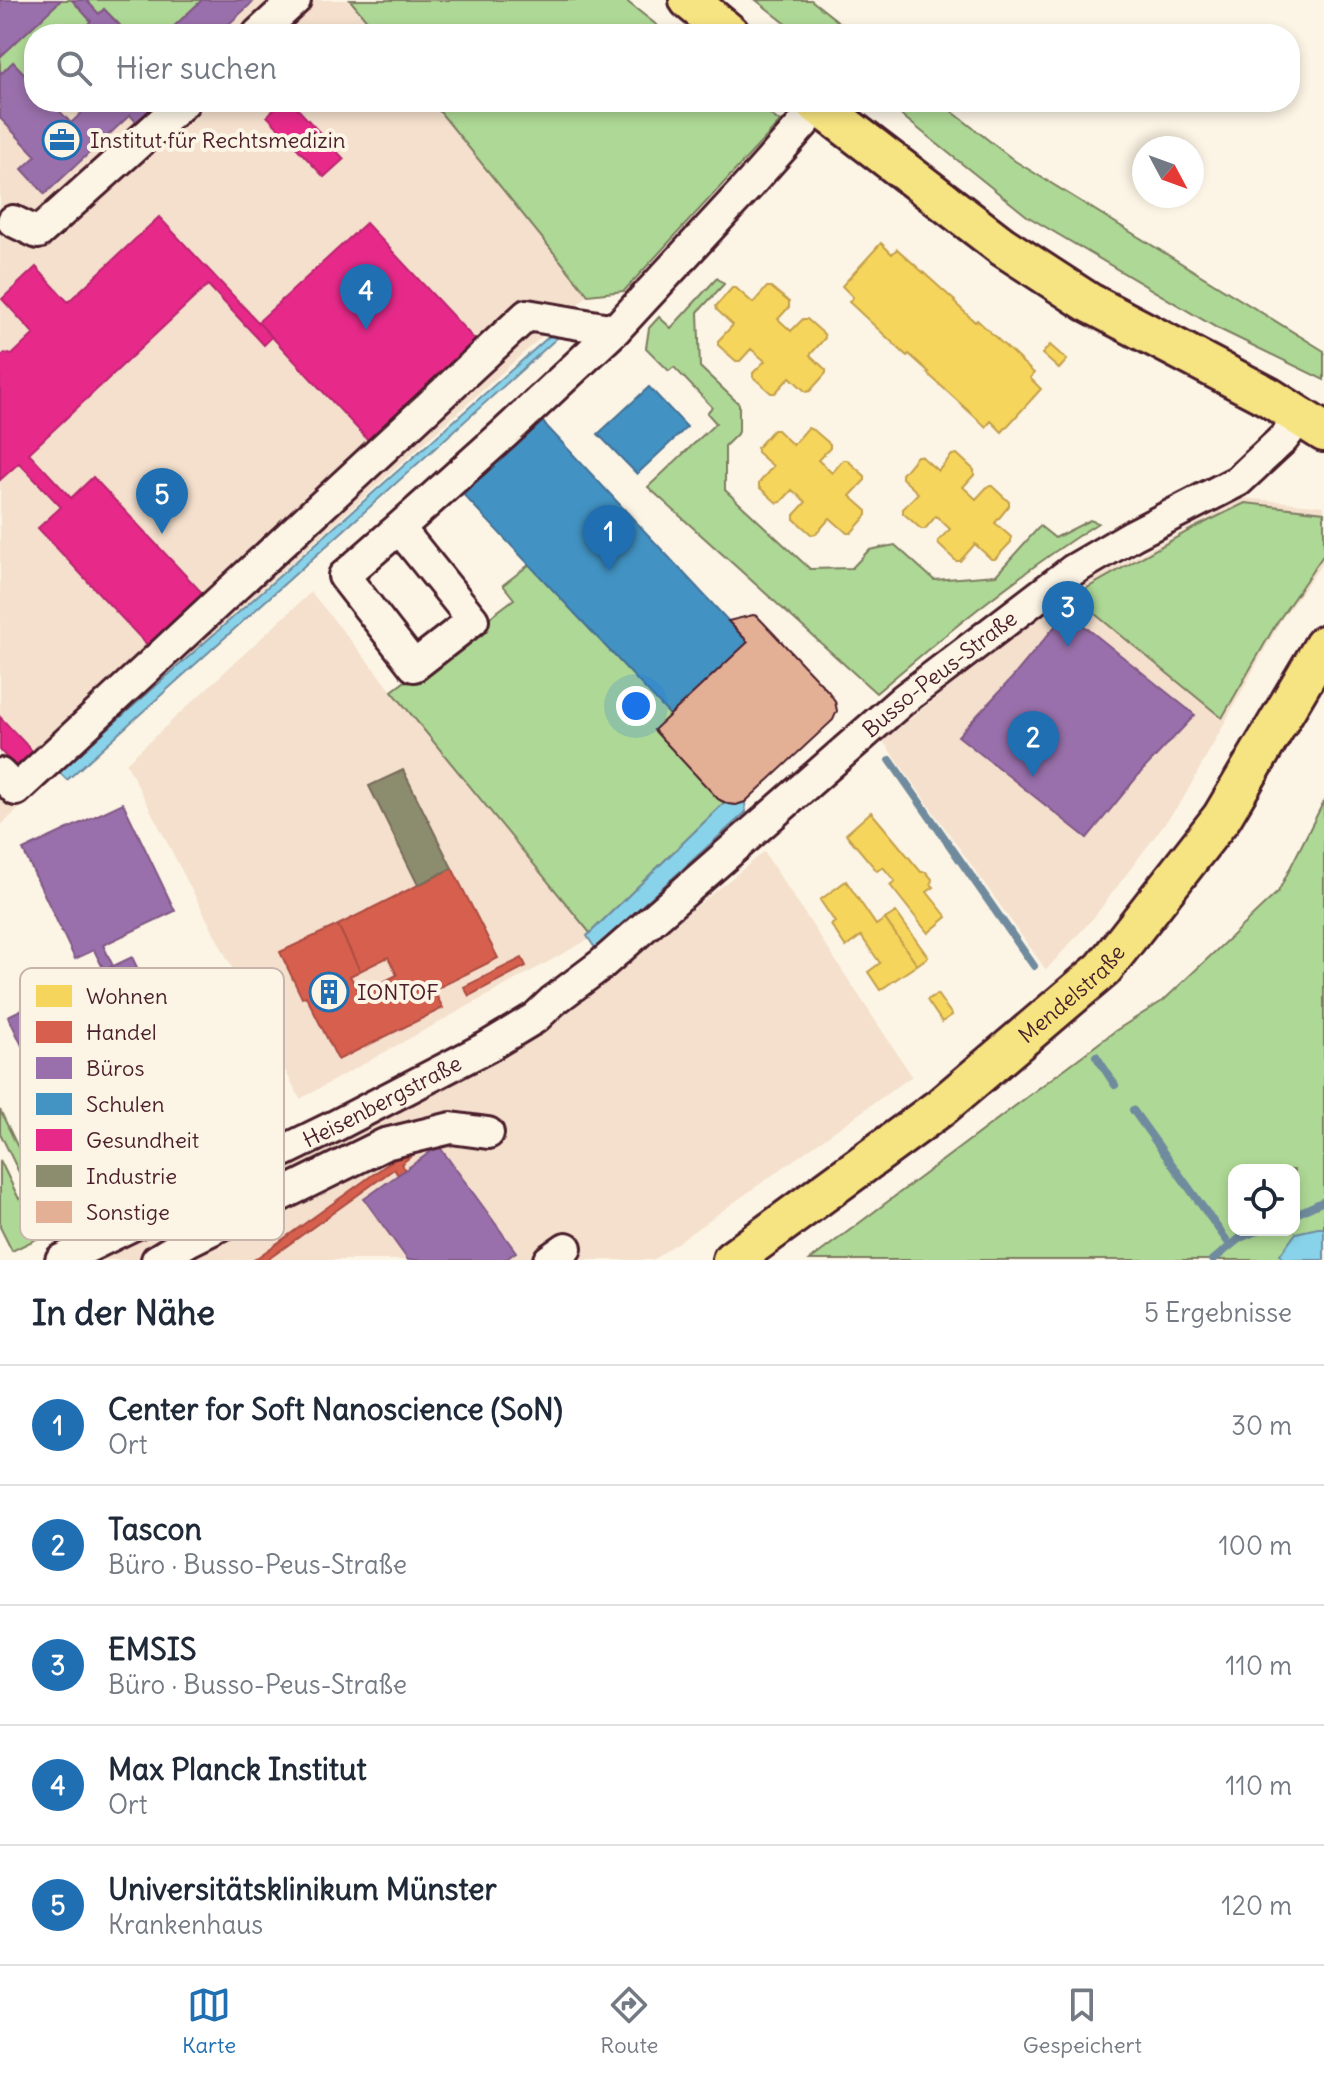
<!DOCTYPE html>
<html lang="de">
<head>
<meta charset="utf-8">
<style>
  :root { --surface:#fff; --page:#f2f2f3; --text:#1f2937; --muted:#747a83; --line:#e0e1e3; --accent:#1f6fb2 }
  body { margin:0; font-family:Delius,sans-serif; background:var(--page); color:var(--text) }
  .controls { position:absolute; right:24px; bottom:24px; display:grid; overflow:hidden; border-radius:16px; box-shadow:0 4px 12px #0003 }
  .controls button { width:72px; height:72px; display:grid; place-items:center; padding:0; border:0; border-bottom:2px solid var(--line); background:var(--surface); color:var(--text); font:40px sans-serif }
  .compass { position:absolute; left:1132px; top:136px; width:72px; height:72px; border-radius:50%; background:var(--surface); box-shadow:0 4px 12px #0003; rotate:131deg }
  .you { position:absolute; left:636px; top:706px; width:28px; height:28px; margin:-20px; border:6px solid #fff; border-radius:50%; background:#1a73e8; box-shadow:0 0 0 12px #1a73e833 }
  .badge { display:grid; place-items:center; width:52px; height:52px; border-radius:50%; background:var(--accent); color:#fff; font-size:26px; font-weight:700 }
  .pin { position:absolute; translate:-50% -66px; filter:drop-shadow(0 2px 4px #0008) }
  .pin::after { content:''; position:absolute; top:42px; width:28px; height:24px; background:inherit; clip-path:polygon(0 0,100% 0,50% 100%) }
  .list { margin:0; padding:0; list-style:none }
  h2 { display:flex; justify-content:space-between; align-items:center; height:104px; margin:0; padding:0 32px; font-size:34px }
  h2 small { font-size:26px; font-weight:400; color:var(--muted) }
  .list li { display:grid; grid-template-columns:52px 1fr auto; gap:24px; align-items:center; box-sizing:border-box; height:120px; padding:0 32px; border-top:2px solid var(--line) }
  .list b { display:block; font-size:30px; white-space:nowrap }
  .list p { margin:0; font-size:26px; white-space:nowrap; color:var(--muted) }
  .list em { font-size:26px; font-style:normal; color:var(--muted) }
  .icon { flex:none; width:44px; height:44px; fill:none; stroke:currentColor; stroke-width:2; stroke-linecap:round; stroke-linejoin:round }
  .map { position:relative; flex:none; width:1324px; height:1260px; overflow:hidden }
  .search { position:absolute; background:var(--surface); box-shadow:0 4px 12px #0003; left:24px; right:24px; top:24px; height:88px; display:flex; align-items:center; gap:20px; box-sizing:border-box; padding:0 28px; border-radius:32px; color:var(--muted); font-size:30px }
  .sheet { height:704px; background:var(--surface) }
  nav { display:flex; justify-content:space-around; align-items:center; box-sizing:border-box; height:112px; border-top:2px solid var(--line); background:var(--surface); font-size:22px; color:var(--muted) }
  nav a { display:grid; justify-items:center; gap:4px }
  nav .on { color:var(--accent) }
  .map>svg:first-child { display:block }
</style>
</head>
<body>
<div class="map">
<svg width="1324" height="1260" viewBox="0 0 1324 1260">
  <rect width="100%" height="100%" fill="#fcf5e5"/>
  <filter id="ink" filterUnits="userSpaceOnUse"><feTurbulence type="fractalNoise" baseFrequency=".0125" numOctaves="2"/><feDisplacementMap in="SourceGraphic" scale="16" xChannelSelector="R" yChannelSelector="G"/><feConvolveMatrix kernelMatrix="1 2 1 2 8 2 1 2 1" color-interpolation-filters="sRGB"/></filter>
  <g filter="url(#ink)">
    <path fill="#f4e0cd" d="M0,0h350l28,34h-344v68h398l156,193 -588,531z
      M1245,498l79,8v55l-43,59 -98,179 -88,117 -49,54 -163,-229 175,-143z
      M311,592l282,345 -293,162 -174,-336z
      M764,852l148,224 -259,184h-556l455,-237z"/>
    <path fill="#aed895" stroke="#7c7c60" stroke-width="2" fill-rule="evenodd" d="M61,0h11l19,21 -4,4 8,9h-61v50l-21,-22 -11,11 -2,-2v-14z
      M86,0h116l-36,34h-48l-3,-3 5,-6 -16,-16 -5,5z
      M350,0h275l43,34h-290z
      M756,0h55l43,34h-55z
      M432,102h322l26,20 -156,169 -36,4z
      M885,102h55l75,59 309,190v29l-107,-52 -190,-112z
      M717,278l7,6 -26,28 2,55 39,37v28l-14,14v44l85,79 42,-1 17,-18 26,-5 39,35 62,-5 44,-49 15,12 35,-18 8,3c-79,50 -151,110 -222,170l-228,-206 68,-64 -9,-10 5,-6 -38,-40 -5,4 -23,-23 3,-20 10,-11 12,11z
      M1245,503l79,9v42l-48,70 -54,94 -149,-122 119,-67z
      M530,564l140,151 -16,15 64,69 6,4 -134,130 -198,-242 122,-92 -11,-14z
      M1324,801v459h-514l305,-229 49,-31 114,-108zM1234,1170h60v60h-60z
      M0,1110l57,119 -45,22 -12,-24v-67l19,39 10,-6 -29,-60z"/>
    <path fill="#89d3ea" stroke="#708b9e" stroke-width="2" d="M553,333l4,5 -490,442 -8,-8z
      M745,802l1,10 -151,136 -8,-12 137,-133 12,2z
      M1318,1228h6v32h-41l-3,-5 16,-22z"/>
    <path fill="#f6d55c" stroke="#c29e4d" stroke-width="2" d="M881,243l11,11 5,-5 58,52 -1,1 21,20 2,-2 57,53 -4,5 11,11 -39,43 -11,-11 -5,6 -59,-54 2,-1 -20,-18 -2,2 -58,-54 4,-5 -11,-11z
      M767,287h4l18,15v5l-11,12 13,12 12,-12h4l17,15 1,4 -15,17 16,15v3l-16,18 -4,1 -16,-15 -15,16h-4l-18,-16v-4l12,-12 -14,-12 -11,12h-4l-18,-16v-4l15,-16 -16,-15 -1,-4 16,-18h4l17,15z
      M1050,345l17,15 -8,9 -17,-15z
      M808,428l7,3 15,13v4l-12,12 14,13 11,-13h4l18,16v4l-15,16 17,15v4l-16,18h-4l-17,-15 -14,16 -4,1 -18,-16v-4l12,-13 -14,-12 -11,12 -4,1 -18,-16v-4l14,-17 -16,-14v-4l16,-18h4l16,15z
      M957,454l17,16v5l-11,12 13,12 12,-13h4l17,16v4l-14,17 16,14v5l-16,17h-4l-16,-15 -15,17h-4l-17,-16 -1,-4 12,-12 -14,-13 -11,13h-4l-18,-16v-4l15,-16 -16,-15v-4l15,-18h4l17,15 14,-16z
      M871,812l50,60h5l6,7 -1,5 3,3 -7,5 20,25 -19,16 -38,-48 5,-4 -12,-14 -6,4 -31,-37z
      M846,881l30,44 9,-6 32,46 -37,25 -12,-18 12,-9 -19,-27 -15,11 -15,-22 4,-3 -15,-22z
      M896,912l32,45 -11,8 -32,-46z
      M937,994l15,21 -10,7 -15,-22z"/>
    <path fill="#d6604d" stroke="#ac4c43" stroke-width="2" d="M452,868l46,90 -64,32 -4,-7 -41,20 -10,-19 18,-9 -9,-18 -28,14 -22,-46z
      M338,925l22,46 -10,5 10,17 19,-9 10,19 41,-20 13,25 -105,52 -32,-64 -4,2 -22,-46z
      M522,958l4,8 -57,30 -5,-9z
      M410,1148l4,6 -13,10 4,6 -7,5 -4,-6 -127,91h-13z"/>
    <path fill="#9970ab" stroke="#815885" stroke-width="2" d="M0,0h61l-61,57z
      M72,0h14l13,14 5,-5 16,17 -5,5 3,3h-23l-8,-9 4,-4z
      M202,0h53l-37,34h-52z
      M13,62l21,22v18h17l20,21 22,-21h69l-24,22 -8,-9 -85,79 -23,-25 14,-13 -36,-38v-47l2,2z
      M1067,612l128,103 -54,57 -54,66 -129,-102 54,-58z
      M123,803l52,108 -72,34 10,21 -9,4 -10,-20 -19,9 -52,-109z
      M132,957l28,58 26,-12 24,49 -26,13 28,59 -125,59 -79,-167z
      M439,1146l77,106 -11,8h-97l-44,-61z"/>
    <path fill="#4393c3" stroke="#457095" stroke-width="2" d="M649,387l38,40 -50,47 -39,-40z
      M540,419l208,223 -78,73 -209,-223z"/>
    <path fill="#e7298a" stroke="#b8266e" stroke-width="2" d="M282,102h15l-2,4 49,53 -20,18 -57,-61z
      M159,217l113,120 -8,8 -56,-60 -179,168 42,45 22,-21 112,119 -55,52 -112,-120 23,-21 -42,-44 -19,17v-123l5,-4 7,2 22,-21 -32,-35 34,-32 32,35z
      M366,223l111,119 -107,100 -112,-120z
      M0,717l36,38 -17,16 -19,-21z"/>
    <path fill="#8c8c6e" stroke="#786b5a" stroke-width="2" d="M403,770l49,98 -34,17 -49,-99z"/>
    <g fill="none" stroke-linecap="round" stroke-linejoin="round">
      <path stroke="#708b9e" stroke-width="8" d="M890,760l144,206
        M1096,1056l19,29
        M1133,1110l97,135
        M1294,1215l30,-14
        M1213,1260l27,-22 19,-8"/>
    </g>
    <path fill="#e3b096" stroke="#4a1f2b" stroke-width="2" d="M753,615l4,1 71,75 7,10 2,10 -4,9 -88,82 -9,3 -8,-1 -10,-5 -64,-69 94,-88 -20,-21z"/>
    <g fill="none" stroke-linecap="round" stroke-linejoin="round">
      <defs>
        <g id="minor">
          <path d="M258,34l37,-34"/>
          <path d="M13,221l25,12 146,-131"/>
          <path d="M399,528l-55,48 70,90 59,-46 -74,-92 106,-95 110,-103 134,-145 70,-79"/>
          <path d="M0,774l16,16 511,-475 88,15"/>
          <path id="s1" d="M61,1260l274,-134 152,-79 48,-29 18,-17 49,-37 302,-265 169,-129 60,-35 105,-54 45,-42 17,-22"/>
          <path d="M157,1260l33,-20 195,-96 66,-16 37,5"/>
          <path d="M549,1260l17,-12"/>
        </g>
        <g id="major">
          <path d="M689,0l41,34"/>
          <path d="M814,102l188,144 86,56 181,95 55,35"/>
          <path id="s2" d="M732,1260l209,-153 162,-138 119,-152 102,-172"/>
        </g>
      </defs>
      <use href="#minor" stroke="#4a1f2b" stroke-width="36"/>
      <use href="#major" stroke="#4a1f2b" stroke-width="44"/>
      <use href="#minor" stroke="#fcf5e5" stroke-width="30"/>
      <use href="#major" stroke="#f6e381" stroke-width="38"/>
    </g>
  </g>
  <defs>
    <symbol id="office-ring" viewBox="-11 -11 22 22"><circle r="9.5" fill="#fcf5e5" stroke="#1f6fb2" stroke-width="1.5"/><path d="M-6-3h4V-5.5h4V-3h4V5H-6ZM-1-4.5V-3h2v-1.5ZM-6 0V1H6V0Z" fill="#1f6fb2"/></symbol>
    <symbol id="building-ring" viewBox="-11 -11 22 22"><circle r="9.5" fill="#fcf5e5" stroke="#1f6fb2" stroke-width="1.5"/><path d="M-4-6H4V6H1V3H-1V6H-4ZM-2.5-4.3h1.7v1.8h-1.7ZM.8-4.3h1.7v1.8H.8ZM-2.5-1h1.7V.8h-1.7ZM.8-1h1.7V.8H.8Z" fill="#1f6fb2"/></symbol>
  </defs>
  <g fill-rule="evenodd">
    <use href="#office-ring" x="40" y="118" width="44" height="44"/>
    <use href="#building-ring" x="307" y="970" width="44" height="44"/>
  </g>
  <g text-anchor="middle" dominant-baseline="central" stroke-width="8" stroke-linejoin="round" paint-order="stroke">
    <g font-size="22" fill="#4a1f2b" stroke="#fcf5e5" text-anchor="start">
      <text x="90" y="140">Institut für Rechtsmedizin</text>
      <text x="357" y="992">IONTOF</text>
    </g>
    <g font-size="22" fill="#4a1f2b" stroke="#fcf5e5">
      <text stroke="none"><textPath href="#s1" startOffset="1064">Busso-Peus-Straße</textPath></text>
      <text stroke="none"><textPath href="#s2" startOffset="432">Mendelstraße</textPath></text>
      <text stroke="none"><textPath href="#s1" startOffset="358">Heisenbergstraße</textPath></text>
    </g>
  </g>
  <rect x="20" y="968" width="264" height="272" rx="12" fill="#fcf5e5" stroke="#c7b5ad" stroke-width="2"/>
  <rect x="36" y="985" width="36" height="22" fill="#f6d55c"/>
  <rect x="36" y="1021" width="36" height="22" fill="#d6604d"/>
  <rect x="36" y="1057" width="36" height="22" fill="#9970ab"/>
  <rect x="36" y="1093" width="36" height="22" fill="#4393c3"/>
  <rect x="36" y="1129" width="36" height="22" fill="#e7298a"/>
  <rect x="36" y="1165" width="36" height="22" fill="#8c8c6e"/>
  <rect x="36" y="1201" width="36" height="22" fill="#e3b096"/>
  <g font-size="22" fill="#4a1f2b">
    <text x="86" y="1004">Wohnen</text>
    <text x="86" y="1040">Handel</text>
    <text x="86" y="1076">Büros</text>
    <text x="86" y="1112">Schulen</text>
    <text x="86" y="1148">Gesundheit</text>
    <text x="86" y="1184">Industrie</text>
    <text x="86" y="1220">Sonstige</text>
  </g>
</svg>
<div class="controls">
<button><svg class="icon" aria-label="locate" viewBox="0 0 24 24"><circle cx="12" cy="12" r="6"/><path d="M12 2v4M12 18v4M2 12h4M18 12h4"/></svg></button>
</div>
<svg class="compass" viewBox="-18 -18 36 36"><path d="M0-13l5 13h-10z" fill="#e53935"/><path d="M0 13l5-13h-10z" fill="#747a83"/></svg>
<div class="you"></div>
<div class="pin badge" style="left:609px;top:571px">1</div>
<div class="pin badge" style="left:1033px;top:777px">2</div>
<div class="pin badge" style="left:1068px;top:647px">3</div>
<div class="pin badge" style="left:366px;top:330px">4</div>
<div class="pin badge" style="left:162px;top:534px">5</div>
<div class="search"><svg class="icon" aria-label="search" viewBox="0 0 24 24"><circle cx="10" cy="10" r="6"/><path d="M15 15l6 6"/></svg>Hier suchen</div>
</div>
<section class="sheet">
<h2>In der Nähe<small>5 Ergebnisse</small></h2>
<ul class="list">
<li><span class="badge">1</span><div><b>Center for Soft Nanoscience (SoN)</b><p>Ort</p></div><em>30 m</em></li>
<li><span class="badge">2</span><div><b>Tascon</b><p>Büro · Busso-Peus-Straße</p></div><em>100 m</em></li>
<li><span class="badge">3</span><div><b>EMSIS</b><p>Büro · Busso-Peus-Straße</p></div><em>110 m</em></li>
<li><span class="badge">4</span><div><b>Max Planck Institut</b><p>Ort</p></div><em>110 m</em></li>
<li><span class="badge">5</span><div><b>Universitätsklinikum Münster</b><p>Krankenhaus</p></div><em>120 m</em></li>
</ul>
</section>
<nav>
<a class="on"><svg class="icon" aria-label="map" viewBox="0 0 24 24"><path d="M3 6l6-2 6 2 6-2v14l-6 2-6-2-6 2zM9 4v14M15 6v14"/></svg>Karte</a>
<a><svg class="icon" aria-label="directions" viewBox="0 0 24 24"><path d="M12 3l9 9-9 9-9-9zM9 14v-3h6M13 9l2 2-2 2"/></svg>Route</a>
<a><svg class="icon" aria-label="saved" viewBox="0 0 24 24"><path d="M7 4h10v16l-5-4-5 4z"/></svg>Gespeichert</a>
</nav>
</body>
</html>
